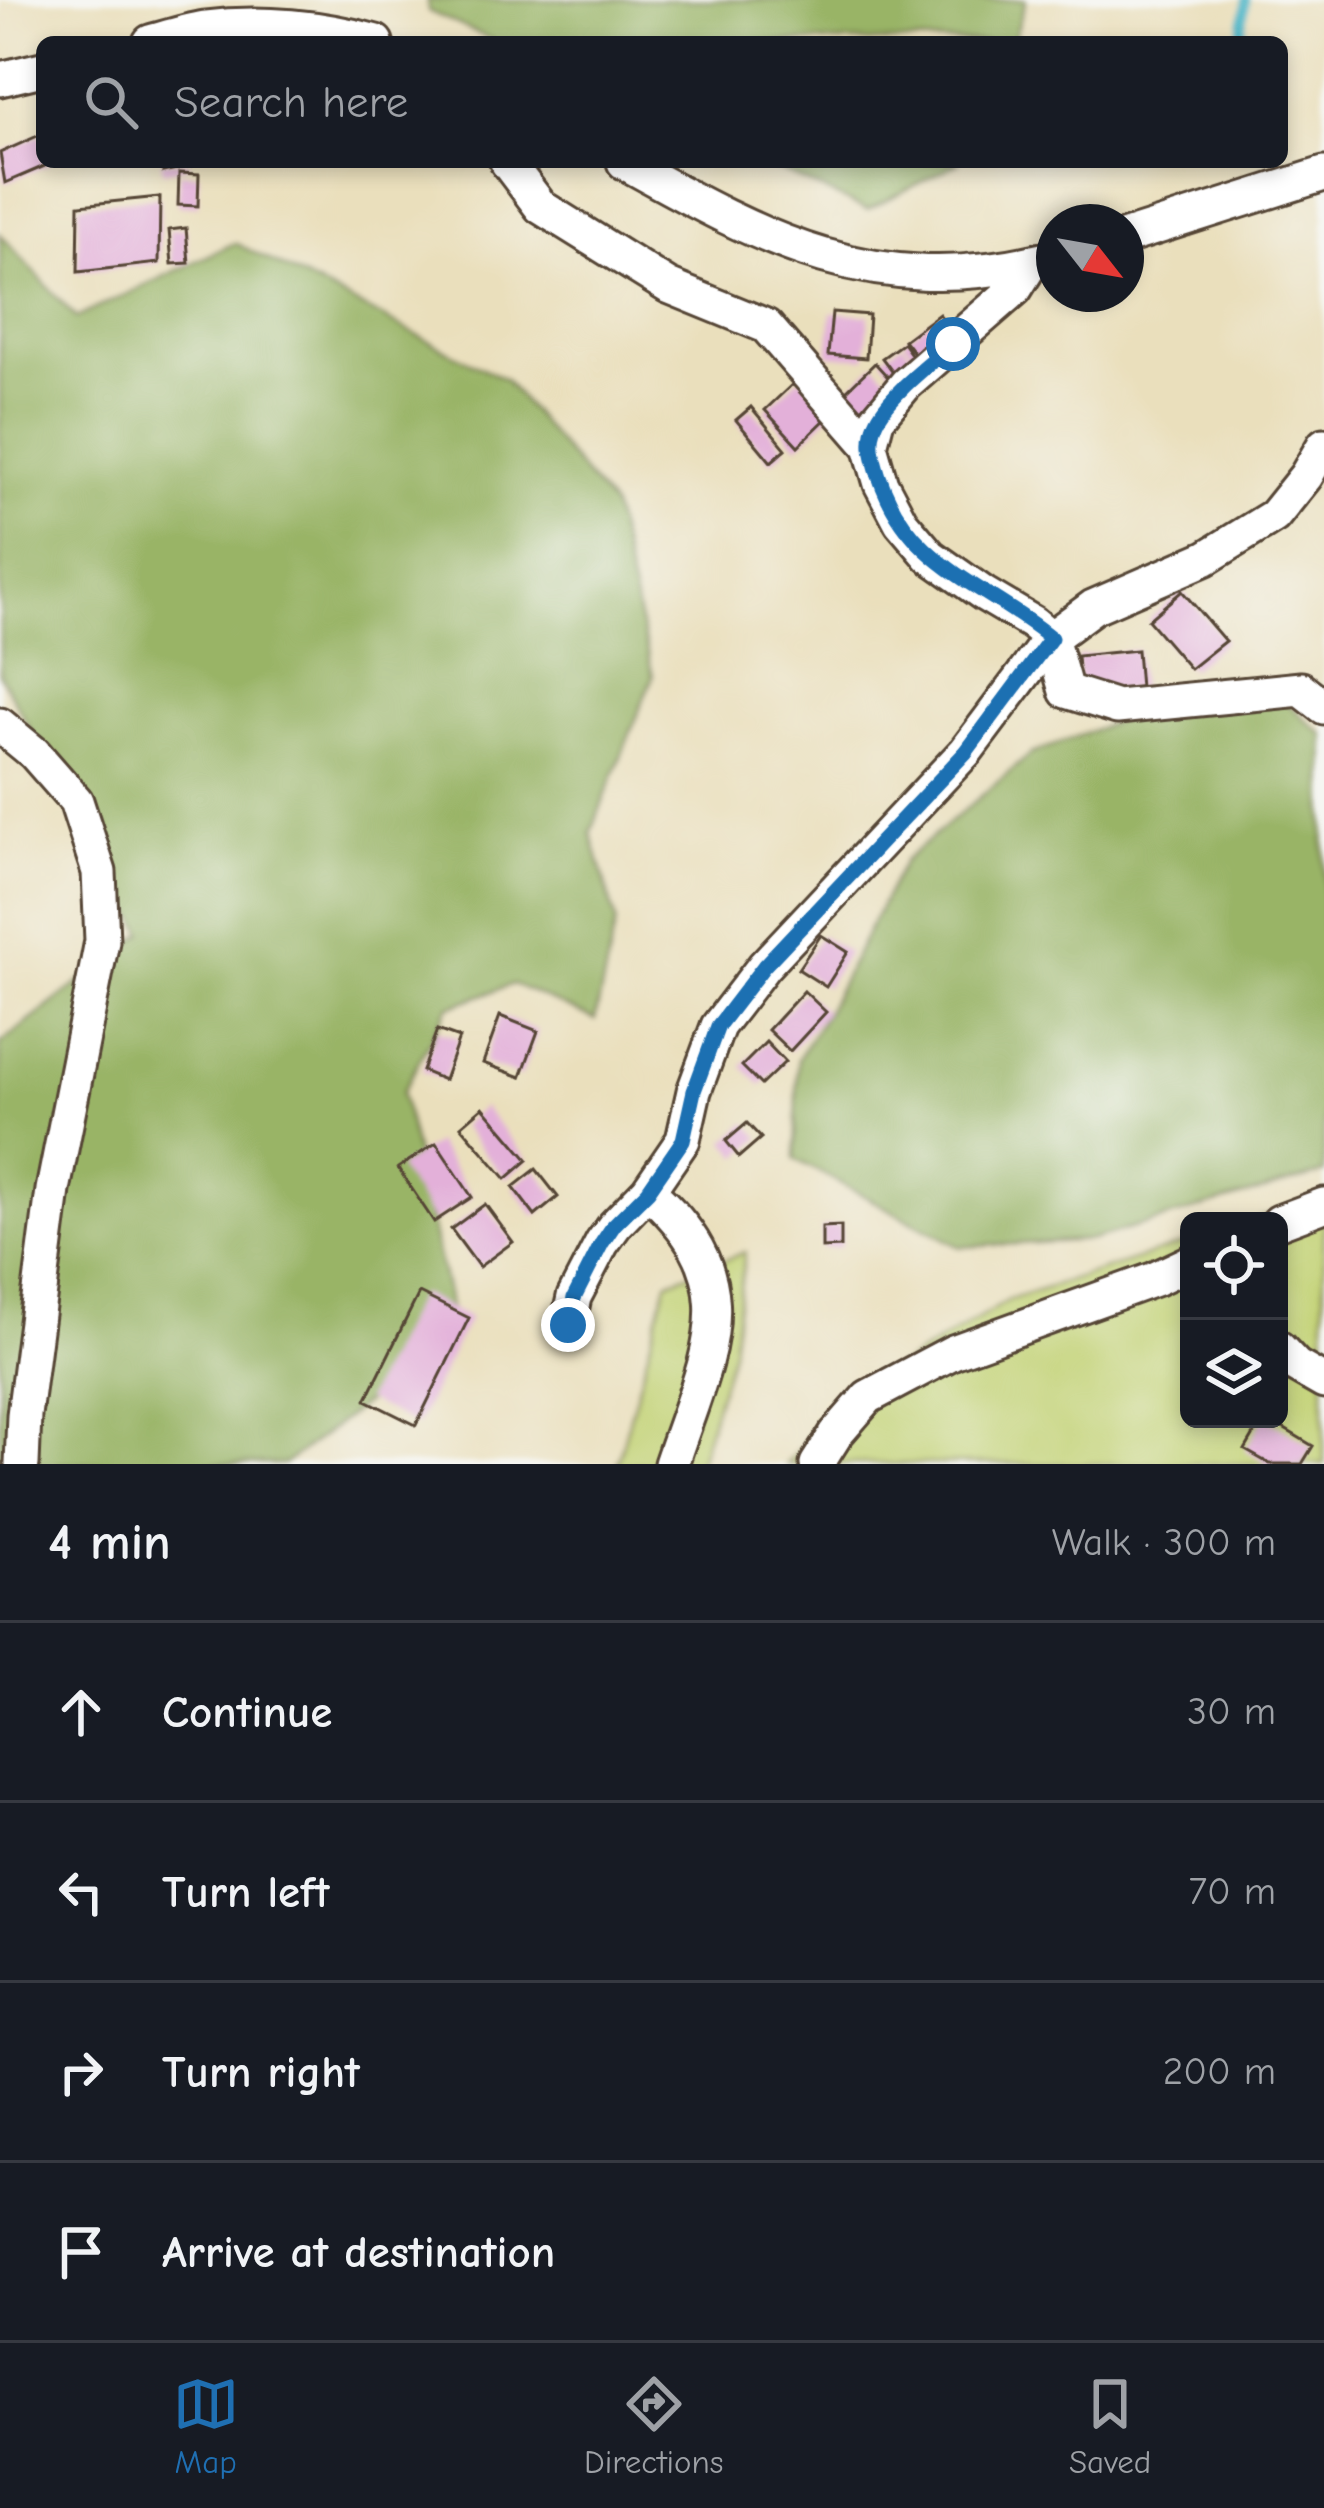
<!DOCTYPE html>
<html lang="en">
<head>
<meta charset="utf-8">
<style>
  :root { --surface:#171b24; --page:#242831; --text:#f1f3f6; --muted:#9ea1a6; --line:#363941; --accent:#1f6fb2 }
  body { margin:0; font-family:"Comic Neue",sans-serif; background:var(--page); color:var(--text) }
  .controls { position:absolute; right:36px; bottom:36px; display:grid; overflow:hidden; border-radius:18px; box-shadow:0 6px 18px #0003 }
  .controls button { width:108px; height:108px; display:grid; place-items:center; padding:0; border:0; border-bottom:3px solid var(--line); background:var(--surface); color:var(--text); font:60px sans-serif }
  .compass { position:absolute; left:1036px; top:204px; width:108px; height:108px; border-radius:50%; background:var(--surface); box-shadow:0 6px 18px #0003; rotate:121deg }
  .stop { position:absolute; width:36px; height:36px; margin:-27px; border:9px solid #1f6fb2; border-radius:50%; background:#fff }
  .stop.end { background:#1f6fb2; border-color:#fff; box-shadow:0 3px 12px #0008 }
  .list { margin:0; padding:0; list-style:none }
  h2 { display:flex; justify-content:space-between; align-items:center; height:156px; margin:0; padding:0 48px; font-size:51px }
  h2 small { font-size:39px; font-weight:400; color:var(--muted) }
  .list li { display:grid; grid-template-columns:78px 1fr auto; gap:36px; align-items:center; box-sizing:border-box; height:180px; padding:0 48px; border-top:3px solid var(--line) }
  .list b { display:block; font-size:45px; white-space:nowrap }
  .list em { font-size:39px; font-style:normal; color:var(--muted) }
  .icon { flex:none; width:66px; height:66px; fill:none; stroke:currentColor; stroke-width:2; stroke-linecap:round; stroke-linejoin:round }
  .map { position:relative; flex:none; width:1324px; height:1464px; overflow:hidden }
  .search { position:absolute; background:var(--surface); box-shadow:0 6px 18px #0003; left:36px; right:36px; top:36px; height:132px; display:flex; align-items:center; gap:30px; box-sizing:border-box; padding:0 42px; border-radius:18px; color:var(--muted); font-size:45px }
  .sheet { height:876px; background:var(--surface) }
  nav { display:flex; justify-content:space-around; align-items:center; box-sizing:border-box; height:168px; border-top:3px solid var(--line); background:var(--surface); font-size:33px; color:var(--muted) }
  nav a { display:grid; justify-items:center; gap:6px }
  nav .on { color:var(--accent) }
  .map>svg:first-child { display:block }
</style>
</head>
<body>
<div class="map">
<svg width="1324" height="1464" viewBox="0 0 1324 1464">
  <rect width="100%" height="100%" fill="#f6f6f2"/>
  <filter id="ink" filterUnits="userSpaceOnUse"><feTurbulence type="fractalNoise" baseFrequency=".00833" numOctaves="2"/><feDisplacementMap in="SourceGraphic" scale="24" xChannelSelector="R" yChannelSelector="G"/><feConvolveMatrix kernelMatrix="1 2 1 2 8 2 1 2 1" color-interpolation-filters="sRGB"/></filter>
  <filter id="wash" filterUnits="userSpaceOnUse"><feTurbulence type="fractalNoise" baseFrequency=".004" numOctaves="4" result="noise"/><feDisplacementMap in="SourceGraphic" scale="48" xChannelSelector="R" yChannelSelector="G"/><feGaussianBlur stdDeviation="2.7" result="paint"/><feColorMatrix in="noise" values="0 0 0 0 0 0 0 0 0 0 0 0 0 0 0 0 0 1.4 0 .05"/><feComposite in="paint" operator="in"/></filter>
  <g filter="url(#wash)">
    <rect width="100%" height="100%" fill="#eadfbc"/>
    <path fill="#c2d275" stroke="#7e7e4a" stroke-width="3" d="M1324,1198v266h-538l46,-57 177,-107 180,-58v177h90v-198h-27z
      M745,1252l-13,98 -34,114h-81l50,-182z"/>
    <path fill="#99b466" stroke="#6a6f42" stroke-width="3" d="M428,0h598l-13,42h-516l-69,-31z
      M761,162h199l-93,48z
      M0,234l76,84 159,-75 269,136 108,128 41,169 -62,156 25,90 -21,98 -82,-36 -65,23 -46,86 54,241 -171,130h-285v-420l144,-111 -144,-258z
      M1217,683l68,18 39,34v438l-233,67 -131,7 -165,-88 3,-100 28,-47 78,-151 127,-107z"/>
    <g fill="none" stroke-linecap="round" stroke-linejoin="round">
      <path stroke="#48b4c5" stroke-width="9" d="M1240,42l6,-42"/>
    </g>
    <g id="blocks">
      <path fill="#e3b0d9" d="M42,134v28h12l-49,21 -5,-30z
        M161,162h28l1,4 -27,6z
        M179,173l20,1 -1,32 -20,-1z
        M160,197l-1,66 -81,9 1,-67z
        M186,228l3,35 -17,1 -3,-34z
        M832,312l37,3 -3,43 -38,-3z
        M939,314l17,21 -35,27 -17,-22z
        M903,343l17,24 -20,15 -18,-24z
        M875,363l21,23 -31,31 -22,-23z
        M800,377l33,35 -35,34 -33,-36z
        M751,407l35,42 -15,13 -35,-42z
        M1182,591l43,50 -35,28 -42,-49z
        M1137,650l3,38 -60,5 -3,-37z
        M821,935l27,17 -22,35 -28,-18z
        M804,991l22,21 -36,39 -22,-21z
        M500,1016l38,15 -17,46 -38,-14z
        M437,1030l22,8 -15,42 -22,-9z
        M766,1042l19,20 -24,23 -19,-19z
        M483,1107l45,53 -22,19 -45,-53z
        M747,1123l14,15 -22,19 -13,-16z
        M436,1143l36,54 -38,25 -36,-54z
        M536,1169l22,28 -23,19 -22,-29z
        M485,1204l28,38 -34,25 -28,-38z
        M841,1226v21l-19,1v-21z
        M419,1293l50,25 -53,107 -50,-25z
        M1263,1419h5l45,27 -11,18h-32l-25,-14z"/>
    </g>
  </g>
  <g filter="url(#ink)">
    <use href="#blocks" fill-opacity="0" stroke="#554536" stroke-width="3"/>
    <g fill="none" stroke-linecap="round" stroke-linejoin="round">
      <defs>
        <path id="minor" d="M150,42c18,-5 37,-11 55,-14 56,-7 117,-1 171,14
          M0,79l42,-10
          M507,162l34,45 127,79 98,40 104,120
          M624,162c143,80 250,137 418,98
          M1126,237l198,-63
          M1032,262l-17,27 -109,95 -29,35 -7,27 11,38 20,38 29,34 54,38 49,29 18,15 15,53 51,16 184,-18 23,18
          M0,725l34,28 42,48 23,71 3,69 -49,249 -29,225 -2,49
          M648,1191c104,91 60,162 23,273
          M1279,1222l45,-17
          M568,1325l6,-28 28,-54 13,-18 33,-34 35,-51 11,-49 24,-65 46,-60 202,-215 85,-113 42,-31 113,-49 68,-42 32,-40 18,-31
          M1279,1348l17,18 28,16
          M817,1464l19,-30 32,-37 85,-45 202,-73 34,-16"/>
      </defs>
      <use href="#minor" stroke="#554536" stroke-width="39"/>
      <use href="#minor" stroke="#fff" stroke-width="33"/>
    </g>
  </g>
  <g fill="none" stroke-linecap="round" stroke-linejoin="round" filter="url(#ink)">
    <path stroke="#1f6fb2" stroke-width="15" d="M568,1325l6,-27 28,-55 12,-18 34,-34 35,-51 11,-49 24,-65 46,-60 202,-214 85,-114c-65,-54 -142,-71 -172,-162 -6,-19 -11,-34 -3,-53 11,-27 55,-60 77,-79"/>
  </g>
</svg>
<div class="controls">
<button><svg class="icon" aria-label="locate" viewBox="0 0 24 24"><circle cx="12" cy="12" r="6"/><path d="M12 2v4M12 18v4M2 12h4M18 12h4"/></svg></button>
<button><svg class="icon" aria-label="layers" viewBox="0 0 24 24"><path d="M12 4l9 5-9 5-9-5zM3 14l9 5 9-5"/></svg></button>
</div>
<svg class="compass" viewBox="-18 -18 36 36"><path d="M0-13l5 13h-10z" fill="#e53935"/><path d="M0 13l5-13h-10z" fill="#9ea1a6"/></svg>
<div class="stop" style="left:953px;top:344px"></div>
<div class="stop end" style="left:568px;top:1325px"></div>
<div class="search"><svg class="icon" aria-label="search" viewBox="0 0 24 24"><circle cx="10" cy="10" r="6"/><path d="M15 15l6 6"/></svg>Search here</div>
</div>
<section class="sheet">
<h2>4 min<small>Walk · 300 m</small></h2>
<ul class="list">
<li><svg class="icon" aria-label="ahead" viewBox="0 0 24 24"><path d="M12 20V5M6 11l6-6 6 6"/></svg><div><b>Continue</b></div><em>30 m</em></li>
<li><svg class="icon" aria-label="left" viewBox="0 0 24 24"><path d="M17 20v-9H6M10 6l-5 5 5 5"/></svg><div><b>Turn left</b></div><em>70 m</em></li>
<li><svg class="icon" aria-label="right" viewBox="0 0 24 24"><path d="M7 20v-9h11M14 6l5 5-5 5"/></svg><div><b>Turn right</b></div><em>200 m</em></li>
<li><svg class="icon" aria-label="arrive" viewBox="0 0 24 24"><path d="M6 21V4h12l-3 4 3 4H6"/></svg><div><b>Arrive at destination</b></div></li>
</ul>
</section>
<nav>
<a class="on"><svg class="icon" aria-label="map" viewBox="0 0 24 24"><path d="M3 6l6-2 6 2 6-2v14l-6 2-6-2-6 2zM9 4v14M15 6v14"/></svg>Map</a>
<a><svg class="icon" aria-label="directions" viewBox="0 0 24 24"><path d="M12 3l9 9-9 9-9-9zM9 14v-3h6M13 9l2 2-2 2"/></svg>Directions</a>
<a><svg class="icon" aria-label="saved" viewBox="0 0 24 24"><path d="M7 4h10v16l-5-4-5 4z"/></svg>Saved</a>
</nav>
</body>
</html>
